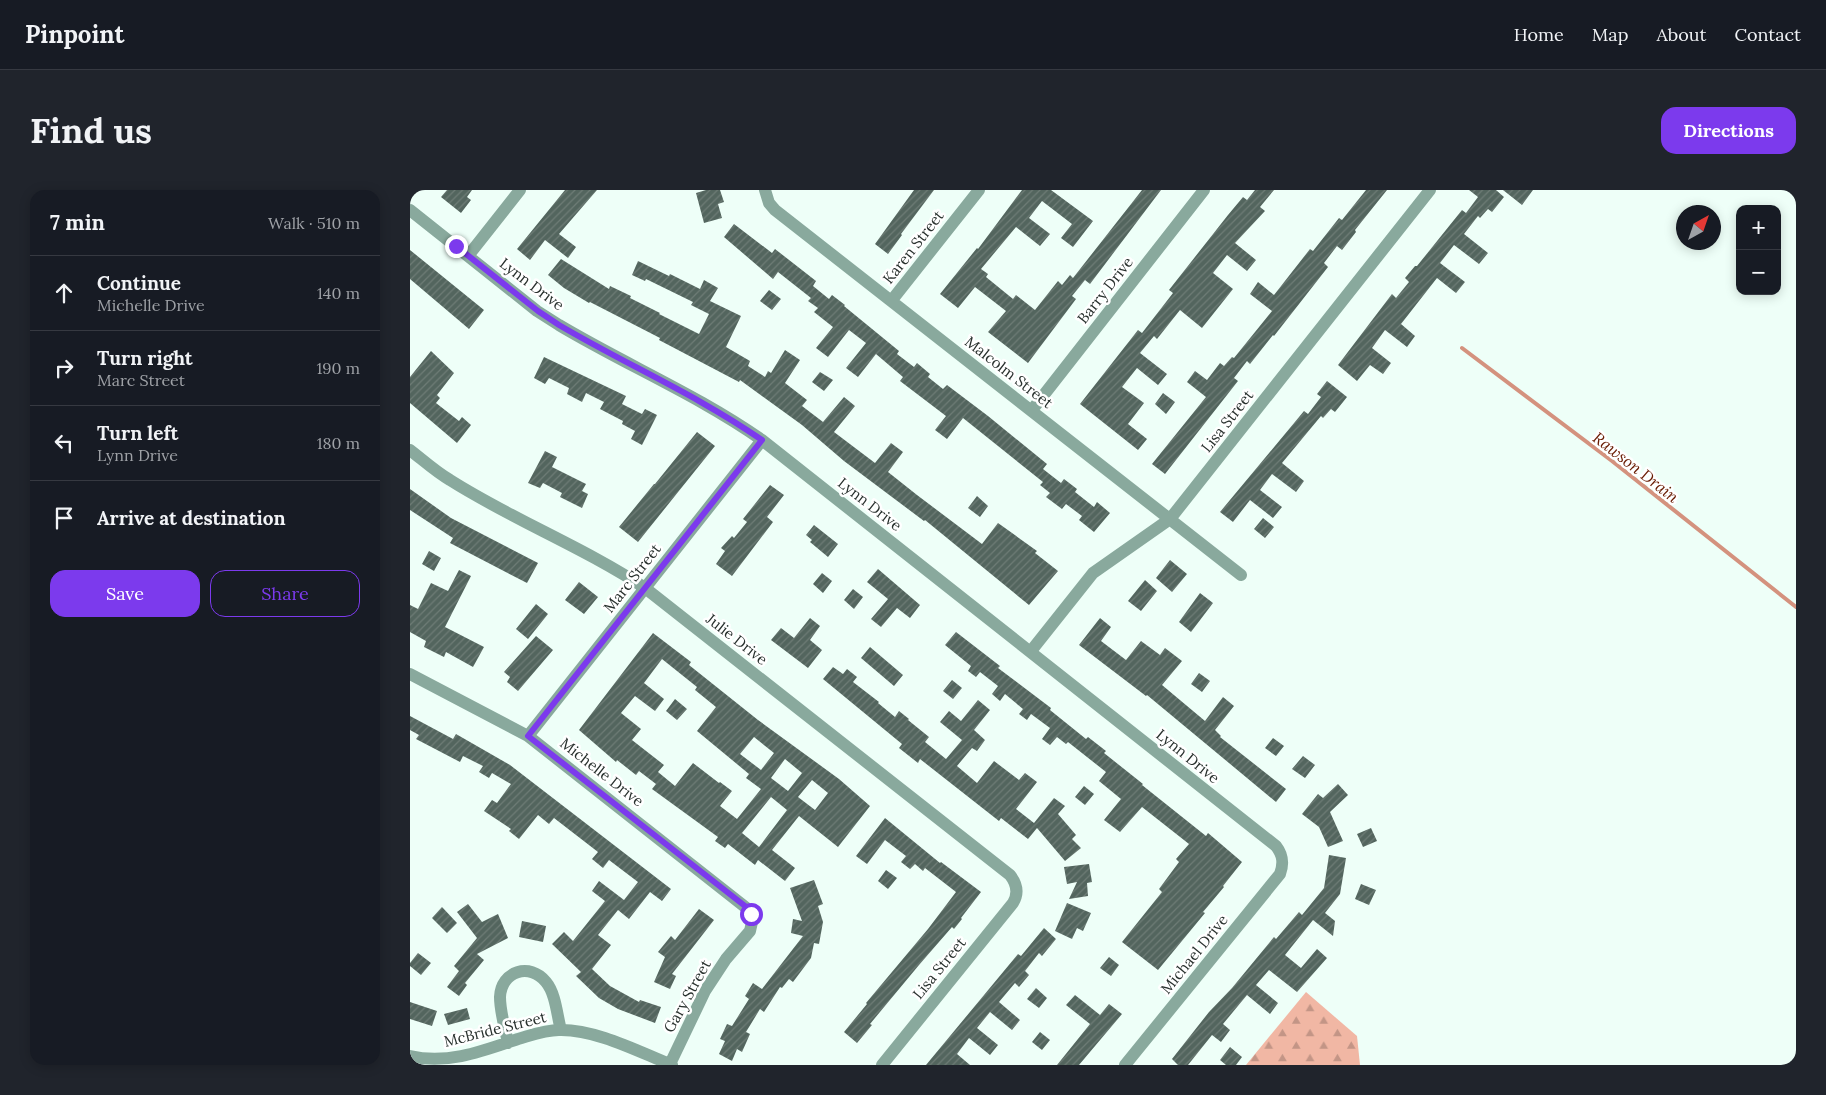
<!DOCTYPE html>
<html lang="en">
<head>
<meta charset="utf-8">
<style>
  :root { --surface:#171b24; --page:#20242c; --text:#f1f3f6; --muted:#9ea1a6; --line:#363941; --accent:#7c3aed }
  body { margin:0; font-family:Lora,serif; background:var(--page); color:var(--text) }
  .controls { position:absolute; right:15px; top:15px; display:grid; overflow:hidden; border-radius:10px; box-shadow:0 2px 12px #0003 }
  .controls button { width:45px; height:45px; display:grid; place-items:center; padding:0; border:0; border-bottom:1px solid var(--line); background:var(--surface); color:var(--text); font:25px sans-serif }
  .compass { position:absolute; left:1266px; top:15px; width:45px; height:45px; border-radius:50%; background:var(--surface); box-shadow:0 2px 12px #0003; rotate:40deg }
  .stop { position:absolute; width:15px; height:15px; margin:-11px; border:4px solid #7c3aed; border-radius:50%; background:#fff }
  .stop.end { background:#7c3aed; border-color:#fff; box-shadow:0 1px 5px #0008 }
  .list { margin:0; padding:0; list-style:none }
  h2 { display:flex; justify-content:space-between; align-items:center; height:65px; margin:0; padding:0 20px; font-size:21px }
  h2 small { font-size:16px; font-weight:400; color:var(--muted) }
  .list li { display:grid; grid-template-columns:32px 1fr auto; gap:15px; align-items:center; box-sizing:border-box; height:75px; padding:0 20px; border-top:1px solid var(--line) }
  .list b { display:block; font-size:19px; white-space:nowrap }
  .list p { margin:0; font-size:16px; white-space:nowrap; color:var(--muted) }
  .list em { font-size:16px; font-style:normal; color:var(--muted) }
  .actions { display:flex; gap:10px; padding:15px 20px }
  .actions a { flex:1; padding:11px 0; border:1px solid var(--accent); border-radius:15px; text-align:center; font-size:18px; color:var(--accent) }
  .actions .main { background:var(--accent); color:#fff }
  .icon { flex:none; width:28px; height:28px; fill:none; stroke:currentColor; stroke-width:2; stroke-linecap:round; stroke-linejoin:round }
  .map { position:relative; flex:none; width:1386px; height:875px; overflow:hidden; border-radius:15px }
  header { display:flex; align-items:center; gap:30px; box-sizing:border-box; height:70px; padding:0 25px; background:var(--surface); border-bottom:1px solid var(--line) }
  header strong { font-size:24px }
  nav { display:flex; gap:28px; margin-inline-start:auto; font-size:18px }
  .intro { display:flex; align-items:center; justify-content:space-between; box-sizing:border-box; height:120px; padding:0 30px }
  h1 { margin:0; font-size:35px }
  .button { padding:12px 22px; border-radius:15px; background:var(--accent); color:#fff; font-size:18px; font-weight:700 }
  main { display:flex; gap:30px; padding:0 30px }
  aside { flex:1; background:var(--surface); border-radius:15px; box-shadow:0 2px 12px #0003 }
  .map>svg:first-child { display:block }
</style>
</head>
<body>
<header>
<strong>Pinpoint</strong>
<nav><a>Home</a><a>Map</a><a>About</a><a>Contact</a></nav>
</header>
<div class="intro"><h1>Find us</h1><a class="button">Directions</a></div>
<main>
<aside>
<h2>7 min<small>Walk · 510 m</small></h2>
<ul class="list">
<li><svg class="icon" aria-label="ahead" viewBox="0 0 24 24"><path d="M12 20V5M6 11l6-6 6 6"/></svg><div><b>Continue</b><p>Michelle Drive</p></div><em>140 m</em></li>
<li><svg class="icon" aria-label="right" viewBox="0 0 24 24"><path d="M7 20v-9h11M14 6l5 5-5 5"/></svg><div><b>Turn right</b><p>Marc Street</p></div><em>190 m</em></li>
<li><svg class="icon" aria-label="left" viewBox="0 0 24 24"><path d="M17 20v-9H6M10 6l-5 5 5 5"/></svg><div><b>Turn left</b><p>Lynn Drive</p></div><em>180 m</em></li>
<li><svg class="icon" aria-label="arrive" viewBox="0 0 24 24"><path d="M6 21V4h12l-3 4 3 4H6"/></svg><div><b>Arrive at destination</b></div></li>
</ul>
<div class="actions"><a class="main">Save</a><a>Share</a></div>
</aside>
<div class="map">
<svg width="1386" height="875" viewBox="0 0 1386 875">
  <defs>
    <pattern id="forest-firs" width="22" height="20" patternUnits="userSpaceOnUse" patternTransform="scale(1.25)"><rect width="22" height="20" fill="#f1b7a4"/><path d="M5 1l3.5 6h-7zM16 11l3.5 6h-7z" fill="#c39586"/></pattern>
    <pattern id="building-hatch" width="6" height="6" patternUnits="userSpaceOnUse" patternTransform="scale(1.25)"><rect width="6" height="6" fill="#53655e"/><path d="M-1 1l2-2M0 6l6-6M5 7l2-2" fill="none" stroke="#6e7c76"/></pattern>
  </defs>
  <rect width="100%" height="100%" fill="#eefff8"/>
  <path fill="url(#forest-firs)" d="M896,802l51,44 3,29h-114z"/>
  <g fill="none" stroke-linecap="round" stroke-linejoin="round">
    <path stroke="#d4927e" stroke-width="4" d="M1052,158l150,113 184,146"/>
  </g>
  <path fill="url(#building-hatch)" fill-rule="evenodd" d="M37,0h25l-5,7 4,3 -10,13 -20,-16z
    M155,0h32l-38,44 17,13 -8,11 -23,-18 -15,20 -13,-11z
    M296,0h14l4,12 -6,2 4,14 -18,5 -8,-30z
    M504,0h20l-33,44 1,1 -14,19 -13,-10z
    M612,0h29l42,31 -20,26 -12,-9 11,-14 -30,-23 -13,17 21,16 -10,12 -24,-19 -35,42 7,5 -2,3 27,22 3,-4 19,15 23,-29 4,4 8,-10 3,3 69,-88h19l-71,94 -5,-4 -13,16 4,3 -48,64 -40,-31 18,-21 -31,-24 -17,21 -18,-14 37,-46 1,1z
    M845,0h19l-14,17 5,4 -30,32 21,17 -9,11 -20,-16 -14,18 20,16 -31,39 -22,-18 -23,29 -3,-3 -14,17 27,21 -9,11 -21,-17 -15,19 22,16 -16,21 19,15 -9,11 -58,-46 58,-74 4,3 31,-40 -4,-3 59,-75 15,-18 4,3z
    M956,0h21l-32,40 1,2 -14,18 -5,-4 -13,17 4,4 -54,69 -1,-1 -23,29 -3,-3 -13,17 4,3 -73,93 -13,-10 54,-67 -19,-15 8,-11 12,9 13,-17 4,3 8,-9 2,1 38,-47 -22,-17 8,-12 16,13 36,-46 3,2 26,-33 3,2z
    M1059,0h27l8,7 -12,15 -4,-3 -8,9 -2,-2 -14,18 24,19 -9,11 -25,-19 -14,18 25,19 -9,11 -19,-15 -36,46 14,12 -8,11 -22,-17 -13,18 19,15 -8,11 -13,-9 -13,16 -19,-16 54,-71 4,4 13,-16 -4,-4 10,-12h2l45,-56 4,3 12,-16z
    M1093,0h30l-11,15z
    M324,34l38,29 3,-4 41,32 -3,5 16,13 3,-4 13,10 -1,1 55,45 -2,3 17,13 3,-4 13,11 -2,3 15,12 4,-4 41,31 59,48 -4,5 18,14 3,-4 13,10 -2,3 19,15 3,-5 13,11 -16,19 -15,-12 3,-4 -16,-12 -4,5 -16,-12 4,-4 -10,-8 3,-3 -80,-64 -16,21 -12,-9 11,-14 -46,-35 3,-4 -27,-23 -18,23 -12,-9 20,-25 -17,-13 -21,27 -12,-9 17,-21 -19,-15 4,-4 -10,-7 3,-3 -33,-26 -5,7 -49,-42z
    M0,60l74,60 -15,19 -59,-50z
    M151,69l48,30 1,-3 21,10 -1,2 30,15 -1,1 40,20 10,-20 -18,-9 2,-3 -47,-23 -1,2 -13,-6 6,-14 31,15 1,-2 30,15 4,-9 14,8 -8,13 31,15 -15,31 24,14 -2,5 17,11 3,-6 3,2 14,-23 15,10 -15,23 22,17 -5,6 21,16 21,-25 11,9 -21,26 41,31 16,-20 12,9 -15,20 29,23 65,49 16,-21 39,28 -2,2 23,18 -29,34 -104,-85 -1,1 -80,-60 -42,-36 -62,-45 -1,2 -80,-42 1,-2 -70,-36 -1,1 -25,-15 -16,-13z
    M359,100l12,9 -9,11 -12,-9z
    M21,161l23,22 -17,22 3,3 -4,5 23,18 3,-4 9,8 -14,18 -47,-40v-26z
    M134,167l82,39 -4,8 20,10 3,-5 12,6 -15,30 -11,-6 4,-8 -13,-7 1,-3 -23,-12 4,-7 -18,-9 -4,9 -15,-8 2,-6 -20,-10 -4,6 -11,-6z
    M410,182l13,8 -9,11 -12,-9z
    M917,191l20,16 -12,15 -4,-3 -8,9 -2,-2 -39,47 22,18 -8,11 -24,-18 -12,16 22,17 -9,11 -23,-18 -17,22 -13,-10 84,-101 4,3 13,-17 -4,-3z
    M753,203l12,9 -9,12 -11,-10z
    M287,242l18,14 -77,96 -19,-15 35,-43h1z
    M135,261l12,6 -5,10 34,17 -4,7 6,3 -6,14 -22,-11 2,-4 -19,-10 -3,5 -12,-5z
    M360,295l14,10 -17,22 6,5 -41,54 -16,-12 9,-13 -4,-3 11,-12 2,2 13,-16 -4,-3z
    M0,299l41,29 87,45 -11,20 -77,-40 3,-5 -43,-28z
    M567,306l11,10 -8,11 -12,-9z
    M853,328l11,9 -9,11 -11,-9z
    M404,335l24,19 -10,13 -18,-15 2,-2 -6,-5z
    M19,361l12,7 -7,13 -12,-7z
    M760,370l17,14 -15,18 -16,-14z
    M468,379l42,36 -10,13 -13,-10 -16,19 -10,-8 17,-20 -21,-17z
    M49,380l12,6 -26,51 39,20 -11,20 -27,-15 -2,5 -20,-10 2,-6 -16,-9v-27l8,4 13,-26 17,8z
    M412,383l10,8 -9,12 -10,-9z
    M735,390l12,11 -16,20 -13,-10z
    M169,392l19,15 -14,17 -19,-14z
    M443,399l10,8 -9,12 -10,-9z
    M790,403l13,10 -22,29 -12,-10z
    M126,414l12,10 -20,25 -12,-10z
    M400,428l10,8 -10,14 12,10 -14,18 -37,-28 10,-12 13,10z
    M690,428l11,9 -10,14 25,19 15,-19 19,14 5,-7 17,13 -20,24 43,36 18,-24 11,9 -19,24 6,6 -1,1 66,52 -10,13 -129,-107 -1,1 -67,-51z
    M546,442l44,34 -2,2 53,40 -1,2 36,29 2,-2 18,14 -2,2 39,31 -1,1 64,51 2,-3 34,29 -19,24 1,1 -21,25 2,1 -47,57 -36,-28 40,-50 -3,-3 20,-27 -3,-3 13,-15 -47,-37 -22,25 -16,-12 17,-21 -22,-18 7,-9 -38,-30 -2,2 -9,-7 -7,8 -8,-6 8,-11 -19,-14 -4,6 -8,-6 4,-5 -18,-15 -5,7 -8,-7 6,-8 -18,-14 -4,5 -8,-6 3,-5 -26,-21z
    M243,443l38,29 -2,3 69,55 81,59 31,27 -32,41 -39,-31 -27,34 23,18 -10,13 -27,-21 -3,5 -27,-21 -3,4 -10,-7 3,-4 -66,-48 4,-5 -17,-13 -3,4 -19,-15 -1,2 -37,-32zM252,469l35,28 -2,3 21,17 -19,24 52,43 -3,4 15,11 -24,30 -17,-13 12,-15 -12,-9 -1,1 -26,-20 -18,23 -17,-14 6,-7 -32,-25 9,-11 -20,-16 14,-17 20,15 9,-12 -20,-16zM344,547l20,16 -13,17 -21,-16zM375,569l17,14 -14,18 -17,-13zM402,590l16,13 -13,17 -17,-13zM361,607l16,13 -28,37 -17,-14z
    M126,446l17,14 -35,41 -11,-9 3,-5 -6,-5z
    M460,457l33,28 -9,11 -33,-28z
    M423,477l10,7 4,-5 10,8 -4,5 26,20 -1,1 17,14 4,-6 10,8 -1,1 21,17 -4,5 21,17 16,-19 -22,-18 9,-11 12,10 17,-21 12,10 -16,20 11,10 -8,11 -5,-3 -15,18 20,17 17,-22 25,19 6,-7 12,9 -21,27 18,14 20,-25 11,8 -7,8 18,21 -4,4 9,9 -16,13 -28,-33 -9,11 -27,-21 -2,3 -79,-62 -2,4 -19,-15 3,-4 -79,-65z
    M789,483l11,8 -8,11 -11,-8z
    M542,490l10,8 -9,11 -10,-8z
    M265,509l12,10 -10,11 -11,-9z
    M0,526l43,23 3,-5 54,31 161,124 -9,12 -12,-9 -21,27 -11,-9 -20,25 13,10 -19,24 18,17 29,16 1,-2 21,7 -6,16 -37,-14 -19,-11 -23,-22 5,-4 -29,-28 12,-12 9,9 32,-40 -13,-10 7,-10 25,19 14,-18 -29,-22 -6,8 -11,-9 6,-7 -44,-34 -5,6 -11,-9 -19,24 -10,-8 2,-2 -27,-18 8,-11 5,3 14,-19 -19,-11 -3,5 -10,-6 4,-6 -20,-10 -3,6 -44,-23 3,-4 -9,-5z
    M863,548l11,8 -8,10 -11,-8z
    M893,566l12,9 -10,13 -13,-9z
    M928,594l10,11 -18,17 13,29 -15,6 -9,-20 -17,-13 16,-20 5,4z
    M674,596l10,8 -9,11 -10,-8z
    M475,628l55,45 1,-1 40,30 -20,26 1,1 -8,10 -2,-2 -33,38 -49,59 2,1 -15,18 -13,-11 23,-28 -1,-1 62,-74 28,-37 -31,-24 -2,3 -8,-7 -5,5 -9,-7 5,-6 -21,-16 -18,24 -11,-8z
    M961,638l6,13 -14,6 -6,-13z
    M919,665l17,3 -6,36 -15,19 10,8 -2,15 -20,-16 -28,35 16,13 16,-19 10,9 -30,34 -28,-22 -13,15 22,18 -8,11 -23,-19 -24,29 7,6 -9,12 -9,-7 -24,30h-10l-6,-6 37,-47 23,-24 42,-51 2,2 23,-27 3,3 22,-27z
    M679,674l3,18 -5,1 1,13 -19,3 8,-17 -10,2 -3,-17z
    M476,680l11,8 -9,11 -10,-8z
    M404,690l9,24 -5,2 5,16 -4,22 -5,-1 -3,15 -18,24 -4,-3 -7,9 -2,-1 -16,25 -4,-3 -14,23 4,2 -8,18 -5,-3 -5,12 -13,-7 6,-13 -5,-2 7,-15 5,2 17,-27 -4,-3 8,-13 9,6 41,-53 -12,-3 2,-14 9,2 -12,-33z
    M951,694l15,6 -7,15 -14,-6z
    M657,713l24,10 -8,18 -6,-3 -5,11 -17,-8z
    M58,714l14,18 16,-8 10,24 -31,16 7,6 -19,23 2,2 -8,11 -12,-9 12,-16 -5,-5 23,-28 -20,-26z
    M32,717l15,16 -10,10 -15,-15z
    M289,719l15,11 -42,54 4,2 -6,13 -16,-7 11,-25 -7,-5 13,-16 4,4z
    M112,731l24,5 -3,16 -24,-5z
    M634,738l12,11 -14,17 -3,-3 -14,18 4,4 -10,12 -4,-4 -16,19 21,18 -8,10 -22,-18 -13,16 21,17 -8,10 -21,-17 -12,16 13,11h-44l92,-111 3,2z
    M8,763l13,10 -10,12 -11,-9v-3z
    M699,767l10,8 -8,11 -11,-8z
    M626,798l11,10 -8,10 -12,-9z
    M665,805l25,20 9,-11 13,10 -43,51h-22l33,-41 -24,-19z
    M0,812l27,9 -5,15 -22,-7z
    M57,818l3,11 -22,6 -4,-11z
    M630,842l10,8 -8,10 -10,-8z
    M820,857l12,10 -6,8h-10l-6,-5z"/>
  <g fill="none" stroke-linecap="round" stroke-linejoin="round">
    <path stroke="#89a99d" stroke-width="12" d="M355,0l4,13 6,7 466,365
      M0,20l127,101 22,14c67,40 139,70 203,115l514,406c7,9 8,17 4,28l-155,191
      M58,66l52,-66
      M482,110l87,-110
      M622,220l172,-220
      M0,260c13,10 26,22 40,30 63,40 133,67 195,108l365,287c7,9 9,18 3,28l-131,162
      M621,461l62,-78 77,-54 260,-329
      M0,484l118,62 221,174 3,12 -2,9 -24,28 -21,32 -35,73
      M118,546l234,-296
      M98,853c-3,-15 -8,-31 -8,-46 1,-26 30,-35 46,-15 10,12 11,34 15,48
      M0,866c37,9 73,-5 108,-17 14,-4 27,-9 41,-9 37,-1 80,22 113,35"/>
  </g>
  <g fill="none" stroke-linecap="round" stroke-linejoin="round">
    <path stroke="#7c3aed" stroke-width="6" d="M46,56l82,65 21,14c68,40 138,70 203,115l-234,296 217,170 6,8"/>
  </g>
  <g text-anchor="middle" dominant-baseline="central" stroke-width="5" stroke-linejoin="round" paint-order="stroke">
    <g font-size="15" fill="#28302d" stroke="#fff">
      <text transform="translate(503 57) rotate(-52)">Karen Street</text>
      <text transform="translate(122 94) rotate(37)">Lynn Drive</text>
      <text transform="translate(695 100) rotate(-52)">Barry Drive</text>
      <text transform="translate(599 182) rotate(38)">Malcolm Street</text>
      <text transform="translate(817 231) rotate(-52)">Lisa Street</text>
      <text transform="translate(460 314) rotate(38)">Lynn Drive</text>
      <text transform="translate(222 388) rotate(-52)">Marc Street</text>
      <text transform="translate(327 449) rotate(38)">Julie Drive</text>
      <text transform="translate(778 566) rotate(39)">Lynn Drive</text>
      <text transform="translate(192 582) rotate(38)">Michelle Drive</text>
      <text transform="translate(784 764) rotate(-51)">Michael Drive</text>
      <text transform="translate(529 778) rotate(-51)">Lisa Street</text>
      <text transform="translate(277 806) rotate(-61)">Gary Street</text>
      <text transform="translate(85 839) rotate(-14)">McBride Street</text>
    </g>
    <g font-size="16" font-style="italic" fill="#681a00" stroke="#fff">
      <text transform="translate(1226 277) rotate(38)">Rawson Drain</text>
    </g>
  </g>
</svg>
<div class="controls">
<button>+</button>
<button>−</button>
</div>
<svg class="compass" viewBox="-18 -18 36 36"><path d="M0-13l5 13h-10z" fill="#e53935"/><path d="M0 13l5-13h-10z" fill="#9ea1a6"/></svg>
<div class="stop" style="left:341px;top:724px"></div>
<div class="stop end" style="left:46px;top:56px"></div>
</div>
</main>
</body>
</html>
